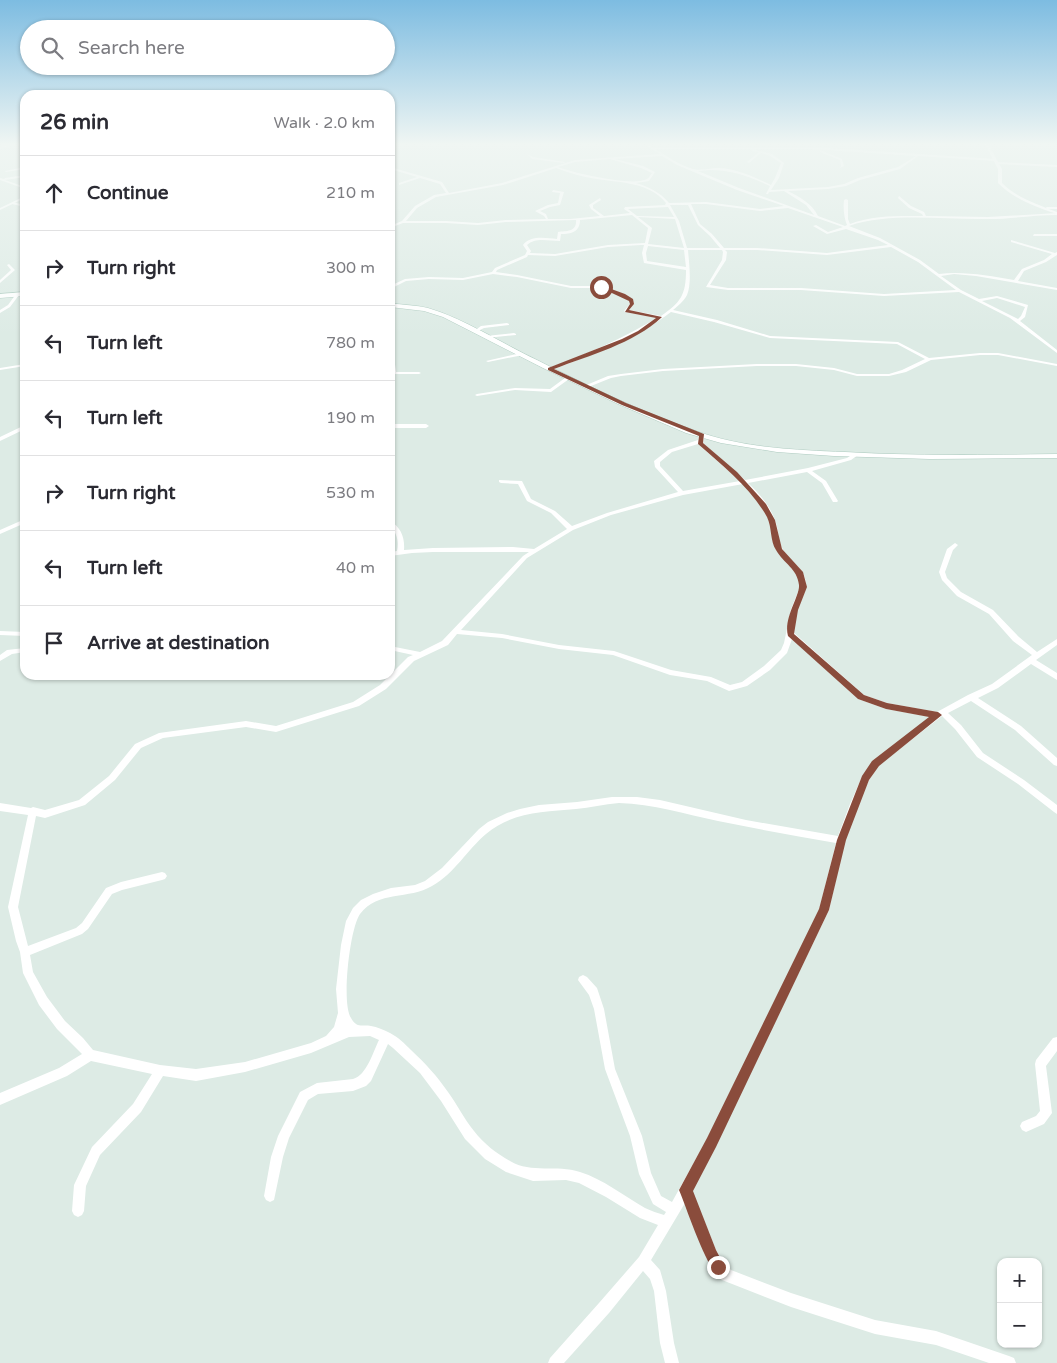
<!DOCTYPE html>
<html lang="en">
<head>
<meta charset="utf-8">
<style>
  :root { --surface:#fff; --page:#f2f2f3; --text:#2b2b33; --muted:#7c7c81; --line:#e1e1e2 }
  body { margin:0; font-family:"Varela Round",sans-serif; background:var(--page); color:var(--text) }
  .controls { position:absolute; right:15px; bottom:15px; display:grid; overflow:hidden; border-radius:10px; box-shadow:0 1px 4px #0004 }
  .controls button { width:45px; height:45px; display:grid; place-items:center; padding:0; border:0; border-bottom:1px solid var(--line); background:var(--surface); color:var(--text); font:25px sans-serif }
  .stop { position:absolute; width:15px; height:15px; margin:-11px; border:4px solid #8a4c3c; border-radius:50%; background:#fff }
  .stop.end { background:#8a4c3c; border-color:#fff; box-shadow:0 1px 5px #0008 }
  .list { margin:0; padding:0; list-style:none }
  h2 { display:flex; justify-content:space-between; align-items:center; height:65px; margin:0; padding:0 20px; font-size:21px }
  h2 small { font-size:16px; font-weight:400; color:var(--muted) }
  .list li { display:grid; grid-template-columns:32px 1fr auto; gap:15px; align-items:center; box-sizing:border-box; height:75px; padding:0 20px; border-top:1px solid var(--line) }
  .list b { display:block; font-size:19px; white-space:nowrap }
  .list em { font-size:16px; font-style:normal; color:var(--muted) }
  .icon { flex:none; width:28px; height:28px; fill:none; stroke:currentColor; stroke-width:2; stroke-linecap:round; stroke-linejoin:round }
  .map { position:relative; flex:none; width:1057px; height:1363px; overflow:hidden }
  .search { position:absolute; background:var(--surface); box-shadow:0 1px 4px #0004; left:20px; top:20px; width:375px; height:55px; display:flex; align-items:center; gap:12px; box-sizing:border-box; padding:0 18px; border-radius:28px; color:var(--muted); font-size:19px }
  .panel { position:absolute; background:var(--surface); box-shadow:0 1px 4px #0004; left:20px; top:90px; width:375px; height:590px; border-radius:15px }
  .map>svg:first-child { display:block }
</style>
</head>
<body>
<div class="map">
<svg width="1057" height="1363" viewBox="0 0 1057 1363">
  <rect width="100%" height="100%" fill="#ddebe5"/>
  <g fill="none" stroke-linecap="round" stroke-linejoin="round">
    <defs>
      <path id="secondary" d="M25,292v4l-25,2v-4z
        M390,303c12,2 26,2 38,5 35,10 75,36 109,52 51,26 104,52 159,71 47,17 99,19 149,21 71,4 141,3 212,2v4l-127,1 -96,-3 -57,-4 -56,-9 -35,-10 -68,-29 -75,-36 -100,-51 -19,-6 -34,-4z"/>
    </defs>
    <use href="#secondary" stroke="#afccc1" stroke-width="1"/>
    <path fill="#fff" fill-rule="evenodd" d="M10,144h6l-16,5v-2z
      M644,144h4l4,3h159l185,12 -1,2 -77,-5 -18,13 -40,11 -14,6 -18,3 -40,2c11,6 24,12 30,25l27,10 2,-1c-3,-7 -4,-17 -3,-25l2,-1 2,1v19l2,5c23,-9 49,-8 73,-8l-1,-2 -13,-6 -11,-10 1,-2 12,10 13,6 2,4 62,1 69,-4v2c-23,0 -46,4 -69,4 -43,1 -99,-7 -139,7l31,12 40,22 19,14c25,-3 50,2 75,6l8,-11 22,-9 8,-6 -41,-12v-2l44,13 2,-1v3l-11,7 -22,9 -6,10 39,7v2l-81,-14 -22,-2 -13,2 20,14 18,9 18,-3 31,9 -3,12 -5,4 37,29v3l-47,-35 -51,-26 -75,4 -83,-6h-73l-22,-3 16,-27 1,-8 -1,-2h-34c1,13 4,33 -1,45 -3,6 -9,11 -14,15l44,10 53,16 128,6 31,16 51,-5h18l59,11v2l-59,-11h-18l-49,5 -25,12 -17,4h-32l-23,-6 -38,-4h-39l-94,5 -42,5 -10,2 -25,10h-2v-2l24,-10 13,-2 42,-5 94,-5h39l38,4 23,6h32l13,-4 23,-11 -28,-15 -127,-6 -56,-16 -43,-10c-17,13 -36,23 -55,31 -22,10 -43,20 -66,27h-2v-2c38,-13 75,-30 109,-50l-32,-6 -1,-1 6,-7 -1,-3 -7,-5 -21,-8h-30l-54,-11 -24,-3 -30,6 -34,-1 -23,2 -16,8v-3l15,-7 24,-2 34,1 29,-6 3,-4 30,-13 2,-4 -4,-6c7,-10 23,-7 34,-6l1,-7c9,-1 19,0 18,-12l-70,2 -28,3 -32,-2h-43l-13,5v-2l12,-5 13,-15 19,-11 12,-2 -6,-9 -20,-6 -21,7v-2l18,-6 -27,-8v-2l52,15 7,11 53,-10 73,-23 85,-6zM655,149h156l105,7 -18,11 -40,11 -14,6 -16,3 -57,3 8,-12 5,-15 -12,-9 -20,-5v2l7,1 -12,10 2,1 12,-10 9,3 11,7 -6,15 -4,7c-17,-8 -33,-16 -52,-17 -7,0 -20,3 -26,1 -14,-4 -26,-13 -38,-20zM662,156l15,9 60,25 47,16 -24,3 -54,-7 -37,1c-9,-11 -20,-16 -33,-20l13,-2 6,-9 -12,-6 -28,-7zM610,159l31,9 11,5c-2,2 -3,5 -5,6 -13,8 -73,-6 -89,-12l17,-5zM556,168c13,5 27,9 41,11 25,4 52,3 69,24l-1,2h2l-42,2 -1,2 6,4 -26,3 -11,-8v-3l8,-5 -1,-2 -11,7 2,4 9,7 -30,3h-22l-2,-5 -6,-3 10,-4 10,-2 4,-13 -11,-2 -1,2 8,1 -2,10 -10,2 -13,6 9,5 2,3 -40,1 -28,3 -32,-2h-40l11,-13 19,-11 67,-12zM710,170c23,0 40,7 60,16l-4,8h2l1,-2 15,-1 22,14 8,10 -75,-27 -41,-17zM691,204h15l54,7 28,-3 55,19 -15,5 -12,-7 -3,1 14,8 19,-5 32,11 10,5 -61,8 -70,-5h-33l-12,-14 -12,-10zM670,205h18l10,20 12,11 10,12h-33l-8,-27zM668,207l6,10 -37,-1 -9,-7zM632,215l16,13 -3,15 -37,2 -53,9 -25,-1 1,-2 -4,-6c8,-8 22,-4 33,-4l1,-7c10,0 19,-2 19,-14zM638,217l37,2 9,29 -36,-4 4,-16zM641,245h3l-2,8 2,10 42,7c0,25 -5,32 -25,46l-32,-6 5,-6 -2,-5 -8,-5 -23,-8h-30l-54,-11 -21,-3 1,-2 30,-13 1,-2 27,1 53,-9zM648,246l36,4 2,17 -39,-6 -1,-8zM891,247l27,15 38,28 -72,4 -83,-6h-73l-18,-3 16,-25 1,-8 -2,-2h32l70,5zM997,298l28,9 -4,9 -3,3 -36,-18z
      M820,150l22,9 2,7 -4,2 1,-2 -1,-6 -20,-8z
      M527,154l6,3 32,5 -1,1 -32,-4z
      M996,162l61,3v2l-60,-3z
      M25,167v2l-19,3 -1,-1z
      M25,175v2l-20,3 20,7v2l-25,-9v-2l4,1 1,-1z
      M12,202l13,3v2l-13,-3z
      M1046,207h11v2h-10z
      M1034,234h23v2h-24z
      M9,264l6,6 -15,13v-3l11,-10 -4,-5z
      M16,294l3,1 -9,12 -10,6v-3l8,-5z
      M507,323l2,1v1l-25,3 -8,4 -2,-1 7,-5z
      M514,333l2,1v1l-30,3 -2,-1 2,-1z
      M390,353l4,4 2,15h23l2,1 -2,1h-27z
      M521,353l2,1v1l-35,7 -2,-1z
      M25,364v2l-25,4v-2z
      M565,378l4,1 -18,13 -36,-2 -38,6 -2,-1 2,-1 38,-6 35,1z
      M390,424h36l3,2 -3,2h-36z
      M25,425v4l-25,12v-4z
      M702,433l3,2 -2,8 42,37 63,-12 39,-10 6,-4 5,1 -7,5 -39,11 14,10 12,20 -1,1h-4l-11,-19 -15,-11 -59,11c11,10 22,23 27,37 4,10 3,21 8,30 7,13 22,16 23,34 0,9 -6,17 -9,25 -2,8 -2,16 -4,23l71,63 23,8 50,9 31,-17 24,-11 40,-29 -19,-14 -24,-27 -32,-18 -15,-16 -3,-8 8,-23 8,-6 3,2 -5,5 -8,22 2,6 14,14 32,18 26,27 18,15 20,-13v6l-21,15 21,13v7l-26,-16 -33,24 -20,10 43,28 36,32v8l-3,-1 -39,-35 -44,-29 -23,12 13,12 22,28 41,27 33,25v9l-3,-2 -36,-28 -41,-27 -22,-28 -13,-13 -63,49 -10,15 -11,24 -13,36 -16,70 -114,237 -23,44 24,59 7,12 8,8 60,23 84,27 61,11 73,25 5,2 2,5h-27l-53,-18 -61,-11 -84,-27 -69,-27 -9,-8 -6,-14 -22,-55 -34,57 9,10 6,21 8,52 5,20h-14l-5,-20 -6,-52 -4,-12 -7,-8 -34,42 -45,50h-16l2,-5 49,-55 40,-46 19,-32 -18,-7 -34,-21 -27,-14 -13,-3 -33,1 -27,-9 -21,-13 -20,-20 -24,-38 -21,-28 -27,-25 -5,-4 -17,37 -5,5 -13,5 -35,3 -10,6 -19,38 -6,19 -9,43 -4,2 -4,-2 -2,-4 7,-39 7,-21 22,-44 17,-9 36,-4c14,-4 20,-27 26,-39l-9,-4 -21,1 -38,16 -66,19 -49,9 -33,-5 -22,36 -41,43 -14,31 -2,25 -2,4 -4,2 -4,-2 -2,-4 2,-26 18,-38 41,-43 19,-30 -61,-13 -24,15 -67,29v-12l59,-25 23,-14 -25,-25 -18,-24 -16,-32 -3,-21 -4,-11 -8,-34 20,-92 -28,-4v-8l31,5 2,-1 12,3 34,-10 30,-24 26,-32 24,-11 87,-12 30,5 77,-24 27,-17 28,-28 5,-2 -23,-5v-4l30,6 22,-11 81,-85 6,-4h-96l-21,1 -22,3v-4l7,-1c2,-10 0,-18 -7,-25v-5c11,6 15,17 14,29l29,-2 80,-1 21,2 33,-20 -16,-16 -24,-12 -9,-17 -17,-1 -2,-1v-2l23,1 9,18 24,12 17,15 35,-13 71,-21 -23,-25 -1,-6 14,-11 30,-10 1,-5zM698,444l42,37 -57,10 -23,-25v-4l12,-10zM743,484l8,7 10,14 8,15 7,29 7,10 10,9 6,10 1,9 -9,22 -7,34 -3,7 -17,16 -22,16 -12,3 -19,-8 -40,-7 -57,-19 -55,-6 -57,-11 -41,-4 66,-72 46,-28 38,-15 72,-20zM457,634l45,4 57,11 54,6 57,20 37,6 22,10 18,-5 23,-16 17,-17 5,-14 66,60 28,10 45,8 -58,44 -12,18 -11,25 -12,32 -92,-16 -86,-20 -23,-3h-25l-35,5 -38,3 -19,4 -13,4 -19,9 -9,7 -37,39 -17,13 -10,4 -24,3 -18,6 -12,6 -8,8 -7,13 -5,24 -5,44 2,24 -4,14 -8,9 -15,7 -66,19 -49,7 -36,-4 -67,-15 -10,-12 -18,-17 -18,-24 -14,-25 -3,-17 52,-21 6,-5 24,-35 10,-4 40,-10 3,-1 2,-3 -2,-3 -3,-1 -41,10 -15,6 -24,35 -6,5 -48,18 -10,-39 18,-91 9,2 40,-13 30,-25 26,-32 22,-10 83,-11 30,5 83,-26 27,-17 28,-28 34,-16zM619,803c34,1 66,11 99,18 39,8 78,15 118,22l-17,67 -112,229 -35,63 -11,-6 -10,-23 -9,-37 -27,-67 -11,-60 -7,-21 -10,-11 -4,-2 -4,2 -1,3 11,15 5,14 11,60 25,67 9,38 14,30 13,8 -2,3c-6,-2 -13,-4 -19,-7 -21,-12 -42,-29 -65,-36 -24,-8 -48,2 -70,-11 -14,-8 -26,-17 -36,-30 -10,-12 -17,-27 -26,-39 -11,-16 -23,-29 -37,-42 -6,-6 -13,-13 -21,-17 -6,-3 -13,-6 -19,-7 -9,-2 -14,3 -20,-8 -10,-15 -1,-90 9,-104 18,-24 49,-14 72,-28 23,-13 35,-36 54,-52 26,-22 57,-22 90,-25 14,-1 28,-5 43,-6z
      M25,519v4l-25,11v-4z
      M0,631l25,1v4l-25,-1z
      M25,648v4l-13,2 -12,7v-6l7,-5z
      M1057,1037v14l-11,15 6,47 -8,11 -18,8 -4,-2 -2,-4 2,-4 14,-6 4,-5 -5,-47 1,-4 17,-22z"/>
    <path fill="#fff" fill-rule="evenodd" d="M985,144h3l14,25v14c15,15 35,21 55,29v2c-21,-7 -43,-15 -59,-31v-14z
      M25,196v2l-25,12v-2z"/>
    <use href="#secondary" fill="#fff" fill-rule="evenodd"/>
  </g>
  <linearGradient id="sky" x2="0" y2="1"><stop stop-color="#7dbce1"/><stop offset="0.43" stop-color="#f0f6f3"/><stop offset="1" stop-color="#f0f6f3" stop-opacity="0"/></linearGradient>
  <rect width="1057" height="335" fill="url(#sky)"/>
  <path fill="#8a4c3c" d="M603,286l22,8 8,5 1,5 -5,6 33,7c-29,27 -72,38 -108,52l72,34 78,31 -1,9 34,29 29,32 9,16 7,29 21,23 4,15 -9,23 -4,24 70,61 23,8 51,9 4,3 -63,51 -10,14 -23,60 -17,70 -113,237 -23,44 23,59 9,17 -2,5 -5,2c-12,-6 -32,-68 -39,-84l28,-52 112,-229 18,-69 25,-64 10,-15 57,-44 -43,-8 -28,-10 -70,-63c-5,-18 12,-40 11,-51 -2,-17 -15,-21 -23,-35 -6,-9 -4,-23 -9,-33 -16,-29 -44,-51 -69,-73l1,-8 -77,-31 -74,-35v-2l74,-29 16,-8 18,-13 -31,-6 5,-8 -1,-3 -30,-14z"/>
</svg>
<div class="controls">
<button>+</button>
<button>−</button>
</div>
<div class="stop" style="left:601px;top:287px"></div>
<div class="stop end" style="left:718px;top:1267px"></div>
<div class="search"><svg class="icon" aria-label="search" viewBox="0 0 24 24"><circle cx="10" cy="10" r="6"/><path d="M15 15l6 6"/></svg>Search here</div>
<section class="panel">
<h2>26 min<small>Walk · 2.0 km</small></h2>
<ul class="list">
<li><svg class="icon" aria-label="ahead" viewBox="0 0 24 24"><path d="M12 20V5M6 11l6-6 6 6"/></svg><div><b>Continue</b></div><em>210 m</em></li>
<li><svg class="icon" aria-label="right" viewBox="0 0 24 24"><path d="M7 20v-9h11M14 6l5 5-5 5"/></svg><div><b>Turn right</b></div><em>300 m</em></li>
<li><svg class="icon" aria-label="left" viewBox="0 0 24 24"><path d="M17 20v-9H6M10 6l-5 5 5 5"/></svg><div><b>Turn left</b></div><em>780 m</em></li>
<li><svg class="icon" aria-label="left" viewBox="0 0 24 24"><path d="M17 20v-9H6M10 6l-5 5 5 5"/></svg><div><b>Turn left</b></div><em>190 m</em></li>
<li><svg class="icon" aria-label="right" viewBox="0 0 24 24"><path d="M7 20v-9h11M14 6l5 5-5 5"/></svg><div><b>Turn right</b></div><em>530 m</em></li>
<li><svg class="icon" aria-label="left" viewBox="0 0 24 24"><path d="M17 20v-9H6M10 6l-5 5 5 5"/></svg><div><b>Turn left</b></div><em>40 m</em></li>
<li><svg class="icon" aria-label="arrive" viewBox="0 0 24 24"><path d="M6 21V4h12l-3 4 3 4H6"/></svg><div><b>Arrive at destination</b></div></li>
</ul>
</section>
</div>
</body>
</html>
